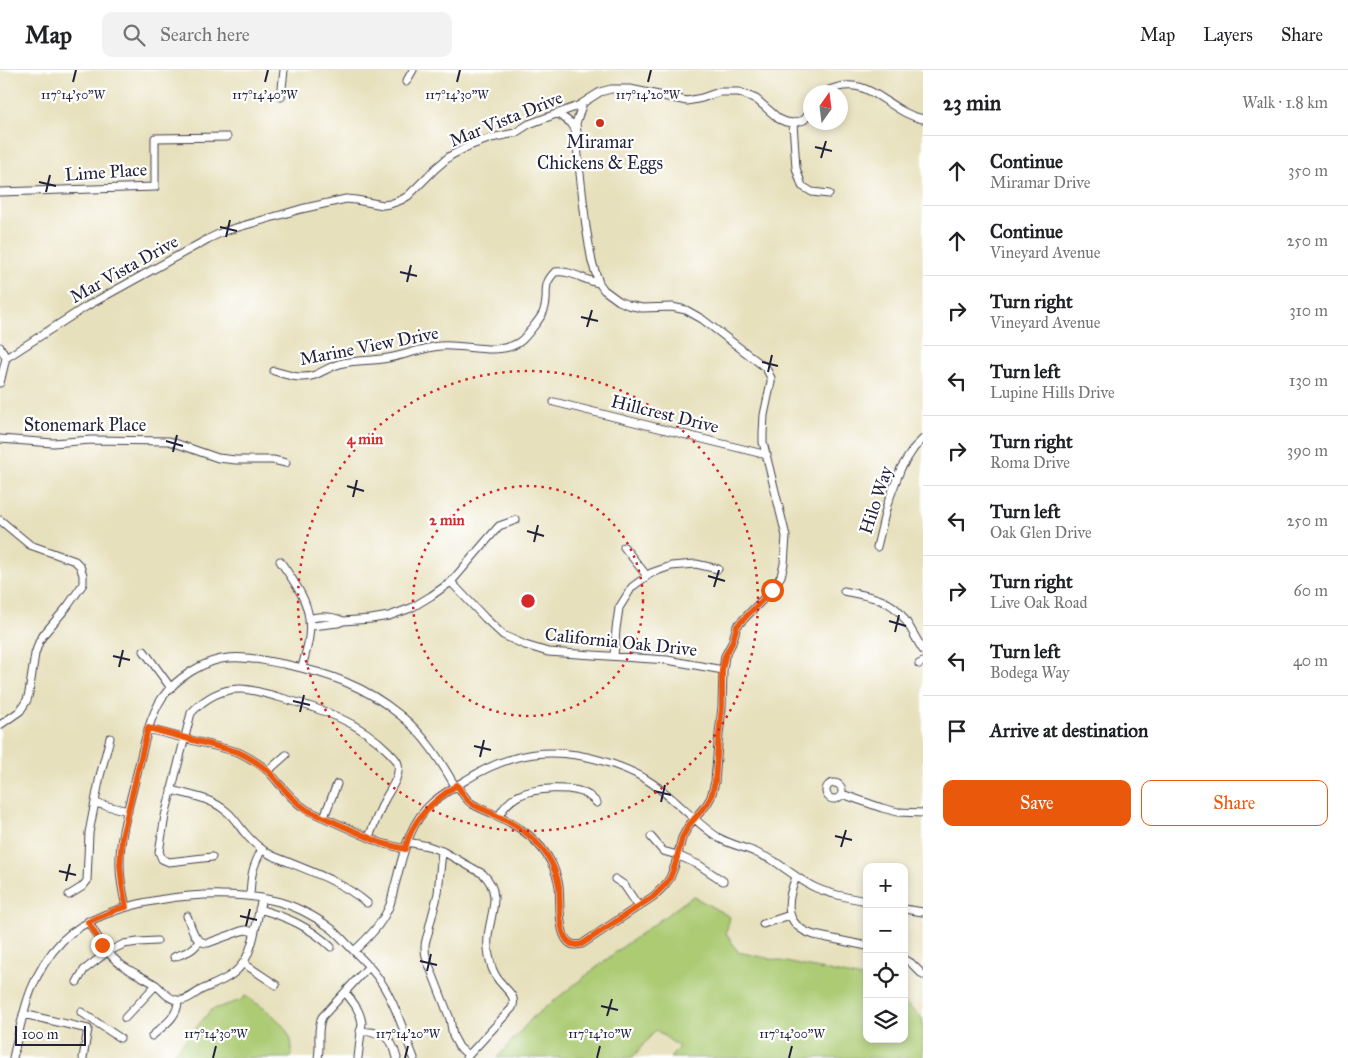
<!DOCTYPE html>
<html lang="en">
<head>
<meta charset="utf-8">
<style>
  :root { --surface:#fff; --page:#f2f2f2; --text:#202124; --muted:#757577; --line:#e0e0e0; --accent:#ea580c }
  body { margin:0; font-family:"IM FELL Great Primer",serif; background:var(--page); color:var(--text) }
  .controls { position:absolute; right:15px; bottom:15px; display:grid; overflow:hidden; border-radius:10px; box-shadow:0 2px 8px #0003 }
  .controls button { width:45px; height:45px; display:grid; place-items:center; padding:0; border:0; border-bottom:1px solid var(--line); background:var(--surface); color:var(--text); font:25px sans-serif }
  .compass { position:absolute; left:803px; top:15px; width:45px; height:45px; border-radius:50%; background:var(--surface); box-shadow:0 2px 8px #0003; rotate:14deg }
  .scale { position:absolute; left:15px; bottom:12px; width:71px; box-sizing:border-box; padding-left:5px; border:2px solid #22223b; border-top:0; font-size:14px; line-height:18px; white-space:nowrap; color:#22223b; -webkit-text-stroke:4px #fff; paint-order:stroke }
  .stop { position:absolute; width:15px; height:15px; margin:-11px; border:4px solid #ea580c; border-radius:50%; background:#fff }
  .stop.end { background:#ea580c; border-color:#fff; box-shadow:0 1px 5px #0008 }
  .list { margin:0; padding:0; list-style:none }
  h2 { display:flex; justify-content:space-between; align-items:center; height:65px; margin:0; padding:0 20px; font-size:21px }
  h2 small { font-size:16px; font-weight:400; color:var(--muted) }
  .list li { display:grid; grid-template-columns:32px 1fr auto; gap:15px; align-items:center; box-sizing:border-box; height:70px; padding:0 20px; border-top:1px solid var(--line) }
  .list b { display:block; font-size:19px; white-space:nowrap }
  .list p { margin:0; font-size:16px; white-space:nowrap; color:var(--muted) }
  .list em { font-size:16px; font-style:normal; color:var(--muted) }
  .actions { display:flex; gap:10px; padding:15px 20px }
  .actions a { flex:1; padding:11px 0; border:1px solid var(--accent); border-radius:10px; text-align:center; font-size:18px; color:var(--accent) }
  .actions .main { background:var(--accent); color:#fff }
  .icon { flex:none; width:28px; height:28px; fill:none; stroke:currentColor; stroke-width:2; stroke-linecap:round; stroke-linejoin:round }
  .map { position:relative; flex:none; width:923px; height:988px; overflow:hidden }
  header { display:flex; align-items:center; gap:30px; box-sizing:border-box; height:70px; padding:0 25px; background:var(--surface); border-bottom:1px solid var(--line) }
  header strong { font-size:24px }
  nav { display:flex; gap:28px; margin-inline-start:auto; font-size:18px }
  .search { width:350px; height:45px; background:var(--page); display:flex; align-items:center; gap:12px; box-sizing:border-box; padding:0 18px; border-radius:10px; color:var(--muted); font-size:19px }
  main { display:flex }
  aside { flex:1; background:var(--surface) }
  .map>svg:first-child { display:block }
</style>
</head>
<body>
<header>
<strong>Map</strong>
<div class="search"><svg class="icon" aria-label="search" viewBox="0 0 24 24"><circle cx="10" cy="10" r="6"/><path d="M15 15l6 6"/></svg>Search here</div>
<nav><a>Map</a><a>Layers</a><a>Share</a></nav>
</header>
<main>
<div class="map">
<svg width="923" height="988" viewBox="0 0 923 988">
  <rect width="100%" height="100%" fill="#fff"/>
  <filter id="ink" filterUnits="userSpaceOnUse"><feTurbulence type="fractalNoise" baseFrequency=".02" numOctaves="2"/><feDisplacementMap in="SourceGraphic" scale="10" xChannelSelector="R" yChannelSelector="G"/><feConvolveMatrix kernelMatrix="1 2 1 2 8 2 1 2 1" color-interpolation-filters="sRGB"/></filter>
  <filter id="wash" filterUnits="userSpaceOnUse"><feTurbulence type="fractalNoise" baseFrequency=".0096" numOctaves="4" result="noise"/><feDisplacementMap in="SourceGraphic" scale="20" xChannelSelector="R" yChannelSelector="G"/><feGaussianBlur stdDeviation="1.12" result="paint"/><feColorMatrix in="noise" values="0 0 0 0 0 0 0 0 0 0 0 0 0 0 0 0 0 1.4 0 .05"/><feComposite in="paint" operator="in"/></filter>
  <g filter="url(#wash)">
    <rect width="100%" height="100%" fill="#e7e0bc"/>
    <path fill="#accb73" stroke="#677657" d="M693,826l37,21 -4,16 12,19 129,27v60h37v-37l19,17v39h-253l9,-11 -23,-17 -24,28h-135l35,-40 89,-70z
      M245,926c20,12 56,35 45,62h-120l41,-48 30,-10z"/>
  </g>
  <g filter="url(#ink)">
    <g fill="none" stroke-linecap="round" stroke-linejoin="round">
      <defs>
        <path id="minor" d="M406,12l7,-12
          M825,22c44,-22 61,20 98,27
          M281,27l3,-27
          M793,53l3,45 6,18 10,6 17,2
          M577,62l-1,-9 7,-20
          M0,122l155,-5v-49l72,-1
          M0,277l6,11 -6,25
          M6,288l81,-52 121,-67 17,-8 76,-22 45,-10 10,1 27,5 7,-1 11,-4 7,-4 28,-28 14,-12 19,-10 22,-8 24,-5 14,-9 49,-18 22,-14 11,-3h19l57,12 15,-3 17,-6h20l17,7 23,20 7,3 7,1 11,-3 7,-9
          M274,301c14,4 27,9 41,4 9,-4 18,-10 28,-12 15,-3 30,-2 45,-5 18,-3 34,-10 52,-12 23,-3 61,12 82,-6 4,-4 21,-24 22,-30 6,-16 -4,-23 11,-38 16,-2 28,8 44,11
          M554,332l213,53
          M0,369l53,4 38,-3 78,1 49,17 18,2h37l13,3
          M0,450l30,25 45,16 5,5 3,9v9l-16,23 -23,27 -5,8 -4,12 -6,39 -2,7 -7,11 -20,14
          M624,477l23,29
          M877,477l10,-42 14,-37 13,-20 9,-9
          M280,491c17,25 33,44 29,76 -1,10 -5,21 -7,31
          M451,512l34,36 18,17 22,10 23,7 119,8 56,10
          M844,521c17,4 40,6 53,19 10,9 18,28 26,40
          M343,551c-9,-4 -21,-5 -31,-3l-3,4 3,4 26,-3 5,-2 28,-2 18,-3 22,-8 20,-12 20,-14 48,-56 17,-6
          M144,581l27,37
          M614,586l2,-27 3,-21 13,-21 19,-14 20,-7 25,-2 22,5
          M919,594l4,-2
          M148,659l90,23c10,5 21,11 30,19 13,14 23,29 39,39l74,33 24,6
          M268,701l18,-16
          M826 721a8 8 0 1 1 16 0a8 8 0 1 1-16 0Z
          M457,715c4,6 8,14 14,18 7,5 17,8 24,12 24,11 45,25 57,49 3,7 6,15 7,22 2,16 -4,66 23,58l72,-48 11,-11 5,-7 5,-13 7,-27 7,-13 18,-21 4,-7 4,-15 3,-38 4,-37 1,-37 2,-14 7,-13 5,-17 35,-36 9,-14 3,-12 2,-28 -23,-94v-9l1,-18 7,-33v-4l-5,-10 -64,-49 -16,-9 -14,-3 -30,1 -14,-3 -9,-4 -15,-11 -5,-7 -7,-21 -6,-35 -11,-98 -4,-6 -14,-10
          M171,720c19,5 40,8 55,21 8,6 12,14 18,21 8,10 16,17 27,23 33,14 69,25 96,48
          M842,724l40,14 16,4 25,1
          M95,733l33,8
          M499,746c4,-8 10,-15 19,-20 15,-8 56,-11 70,-1 3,2 6,5 9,8
          M324,747l13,-33
          M651,767l12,14 14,4 22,10 24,16
          M407,772l21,4 14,5 41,23c20,19 7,40 5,63 -1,10 1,21 4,31 2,5 6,12 10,16 3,4 8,8 10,12 2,4 2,8 0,12l-46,50
          M442,781l-4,42 -9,35c0,5 -2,7 -3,12 -2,6 -1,11 0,17l24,62 3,17 6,11 9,8
          M212,787l-43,5 -7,-3 -3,-7 6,-36 26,-103c13,-14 29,-24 49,-24 13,0 26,5 38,8 41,11 81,24 111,55 3,4 8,7 9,12 1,5 0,10 -2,15 -3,7 -7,13 -11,20 -6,12 -11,26 -16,38
          M796,807c-10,25 -13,48 18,58l53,11
          M615,809l9,6 15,22
          M69,825l13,-8 5,-6 2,-48 11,-57 10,-38
          M250,826c1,-21 2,-28 12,-47
          M126,837c-3,-13 -6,-27 -6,-41 -1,-28 8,-57 15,-85 7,-26 12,-60 27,-83 13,-19 42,-38 66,-40 19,-2 37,3 56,6 44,9 81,22 116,51 24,19 40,45 55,71
          M259,839c28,8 51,18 72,38
          M904,839l19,3
          M187,846c5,12 7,27 21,27l33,-12 5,-1 8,2
          M88,851c10,17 19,34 35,45 10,7 23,12 33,19 7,6 12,14 21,15 9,2 17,-6 24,-10 15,-7 32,-12 42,-27 11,-15 14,-46 19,-65
          M763,854l27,-9
          M354,881c14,-13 27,-26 35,-44 3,-7 4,-15 6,-22 8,-29 13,-61 37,-82 10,-9 22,-16 34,-23 45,-28 86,-34 137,-19 13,4 27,9 39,16 29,16 49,43 77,61 12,7 26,9 38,15 6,3 12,5 17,8 14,9 26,20 42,27 16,7 33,10 51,13
          M174,887c10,-4 20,-6 25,-16
          M904,889l7,4 12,12
          M243,893l33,22
          M77,912l7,-12 23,-18 17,-8 14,-2 19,-1
          M345,922c8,10 15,18 17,31l-4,35
          M81,942l39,26
          M23,944l65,15 -5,29
          M125,948l31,-33
          M360,961c24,2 31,3 37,27
          M152,966c11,-10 26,-19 26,-35
          M13,988c10,-44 16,-83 49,-117 42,-43 153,-54 209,-41 21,4 44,16 61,29 7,6 13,13 19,19 11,11 22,21 30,34 15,23 23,51 33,76
          M318,988c3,-14 -2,-28 4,-41l47,-51"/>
      </defs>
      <use href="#minor" stroke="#403e4e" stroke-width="9"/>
      <use href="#minor" stroke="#fff" stroke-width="7"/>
    </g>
  </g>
  <g fill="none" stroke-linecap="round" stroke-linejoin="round" filter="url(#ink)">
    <path stroke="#ea580c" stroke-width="6" d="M102,875l-14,-23 30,-13 8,-2 -4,-22 -2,-20 2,-28 26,-109 90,24c10,5 21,11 30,19 13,14 23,29 39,39l74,33 24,6c7,-30 28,-48 52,-64 4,6 8,14 14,18 7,5 17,8 24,12 24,11 45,25 57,49 3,7 6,15 7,22 2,16 -4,66 23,58l72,-48 11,-11 5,-7 5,-13 7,-27 7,-13 18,-21 4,-7 4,-15 3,-38 4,-37v-37l3,-14 7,-13 5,-17 35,-36"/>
  </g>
  <path fill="none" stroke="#22223b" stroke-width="2" d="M73,12l3,-12M265,12l3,-12M457,12l3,-12M648,12l3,-12M815,77l17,4M821,88l5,-17M39,112l17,4M46,122l4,-17M220,157l17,4M226,167l4,-17M400,202l17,4M407,212l4,-17M581,247l17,4M587,257l5,-17M762,292l16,4M768,302l4,-17M166,371l17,5M173,382l4,-17M347,416l17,5M353,427l4,-17M527,461l17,5M534,472l4,-17M708,506l17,5M714,517l5,-17M889,551l17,5M895,562l4,-17M113,586l17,4M119,597l4,-17M293,631l17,4M300,642l4,-17M474,676l17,4M480,687l4,-17M654,721l17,4M661,732l4,-17M835,766l17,4M841,777l5,-17M59,801l17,4M66,811l4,-17M240,846l17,4M246,856l4,-17M420,891l17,4M427,901l4,-17M601,936l17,4M607,946l5,-17M213,988l3,-12M405,988l3,-12M597,988l3,-12M789,988l3,-12"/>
  <g fill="none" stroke="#d62828" stroke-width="2.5" stroke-dasharray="2.5 5">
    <circle cx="528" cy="531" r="115"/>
    <circle cx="528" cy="531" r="230"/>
  </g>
  <circle fill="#c8321e" stroke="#fff" stroke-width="2" cx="600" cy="53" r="5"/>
  <g text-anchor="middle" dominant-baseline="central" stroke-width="4.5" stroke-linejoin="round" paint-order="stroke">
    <g font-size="18" fill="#22223b" stroke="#fff">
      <text transform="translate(506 49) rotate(-22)">Mar Vista Drive</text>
      <text transform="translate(106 102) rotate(-4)">Lime Place</text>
      <text transform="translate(124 199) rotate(-29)">Mar Vista Drive</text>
      <text transform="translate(369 276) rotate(-11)">Marine View Drive</text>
      <text transform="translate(665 344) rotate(14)">Hillcrest Drive</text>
      <text x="85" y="355">Stonemark Place</text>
      <text transform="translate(876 430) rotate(-72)">Hilo Way</text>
      <text transform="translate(621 572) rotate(6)">California Oak Drive</text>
    </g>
    <g font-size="18" fill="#22223b" stroke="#fff">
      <text x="600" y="72">Miramar<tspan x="600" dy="21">Chickens &amp; Eggs</tspan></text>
    </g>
  </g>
  <g font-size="12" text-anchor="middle" fill="#22223b" stroke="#fff" stroke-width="4.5" stroke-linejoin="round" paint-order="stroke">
    <text x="73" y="29">117°14'50"W</text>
    <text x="265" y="29">117°14'40"W</text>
    <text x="457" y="29">117°14'30"W</text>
    <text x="648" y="29">117°14'20"W</text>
    <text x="216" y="968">117°14'30"W</text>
    <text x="408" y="968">117°14'20"W</text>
    <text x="600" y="968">117°14'10"W</text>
    <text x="792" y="968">117°14'00"W</text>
  </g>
  <circle cx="528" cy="531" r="8" fill="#d62828" stroke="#fff" stroke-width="2.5"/>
  <g font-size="15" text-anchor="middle" font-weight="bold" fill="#d62828" stroke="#fff" stroke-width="4.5" stroke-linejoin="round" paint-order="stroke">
    <text x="365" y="374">4 min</text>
    <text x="447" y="455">2 min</text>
  </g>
</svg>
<div class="controls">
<button>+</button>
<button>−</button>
<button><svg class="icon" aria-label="locate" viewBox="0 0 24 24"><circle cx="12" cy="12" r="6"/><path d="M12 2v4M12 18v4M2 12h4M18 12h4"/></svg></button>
<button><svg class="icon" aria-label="layers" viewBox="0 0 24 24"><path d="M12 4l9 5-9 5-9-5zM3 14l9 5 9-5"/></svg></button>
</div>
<svg class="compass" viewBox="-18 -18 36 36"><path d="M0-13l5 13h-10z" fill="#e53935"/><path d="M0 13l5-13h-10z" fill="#757577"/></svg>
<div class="scale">100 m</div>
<div class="stop" style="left:772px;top:520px"></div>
<div class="stop end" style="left:102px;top:875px"></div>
</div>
<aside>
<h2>23 min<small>Walk · 1.8 km</small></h2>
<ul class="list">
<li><svg class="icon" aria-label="ahead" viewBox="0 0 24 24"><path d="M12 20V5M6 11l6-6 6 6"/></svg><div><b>Continue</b><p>Miramar Drive</p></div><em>350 m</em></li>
<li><svg class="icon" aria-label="ahead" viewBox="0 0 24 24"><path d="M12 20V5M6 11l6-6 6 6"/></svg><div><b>Continue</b><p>Vineyard Avenue</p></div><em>250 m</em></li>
<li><svg class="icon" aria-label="right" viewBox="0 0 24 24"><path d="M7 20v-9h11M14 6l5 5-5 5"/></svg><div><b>Turn right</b><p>Vineyard Avenue</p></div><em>310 m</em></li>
<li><svg class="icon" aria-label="left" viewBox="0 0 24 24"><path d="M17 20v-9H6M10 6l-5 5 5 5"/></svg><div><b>Turn left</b><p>Lupine Hills Drive</p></div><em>130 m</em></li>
<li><svg class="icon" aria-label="right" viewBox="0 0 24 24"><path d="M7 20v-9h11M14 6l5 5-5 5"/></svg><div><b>Turn right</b><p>Roma Drive</p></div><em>390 m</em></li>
<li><svg class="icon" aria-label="left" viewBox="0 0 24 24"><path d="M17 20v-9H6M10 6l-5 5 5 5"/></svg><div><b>Turn left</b><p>Oak Glen Drive</p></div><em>250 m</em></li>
<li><svg class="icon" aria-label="right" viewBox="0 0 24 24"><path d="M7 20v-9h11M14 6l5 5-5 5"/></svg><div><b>Turn right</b><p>Live Oak Road</p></div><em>60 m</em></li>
<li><svg class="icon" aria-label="left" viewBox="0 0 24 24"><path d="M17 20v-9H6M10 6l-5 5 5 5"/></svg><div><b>Turn left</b><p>Bodega Way</p></div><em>40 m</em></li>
<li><svg class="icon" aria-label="arrive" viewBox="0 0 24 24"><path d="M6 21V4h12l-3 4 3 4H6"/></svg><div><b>Arrive at destination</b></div></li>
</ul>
<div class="actions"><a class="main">Save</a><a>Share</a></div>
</aside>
</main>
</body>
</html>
